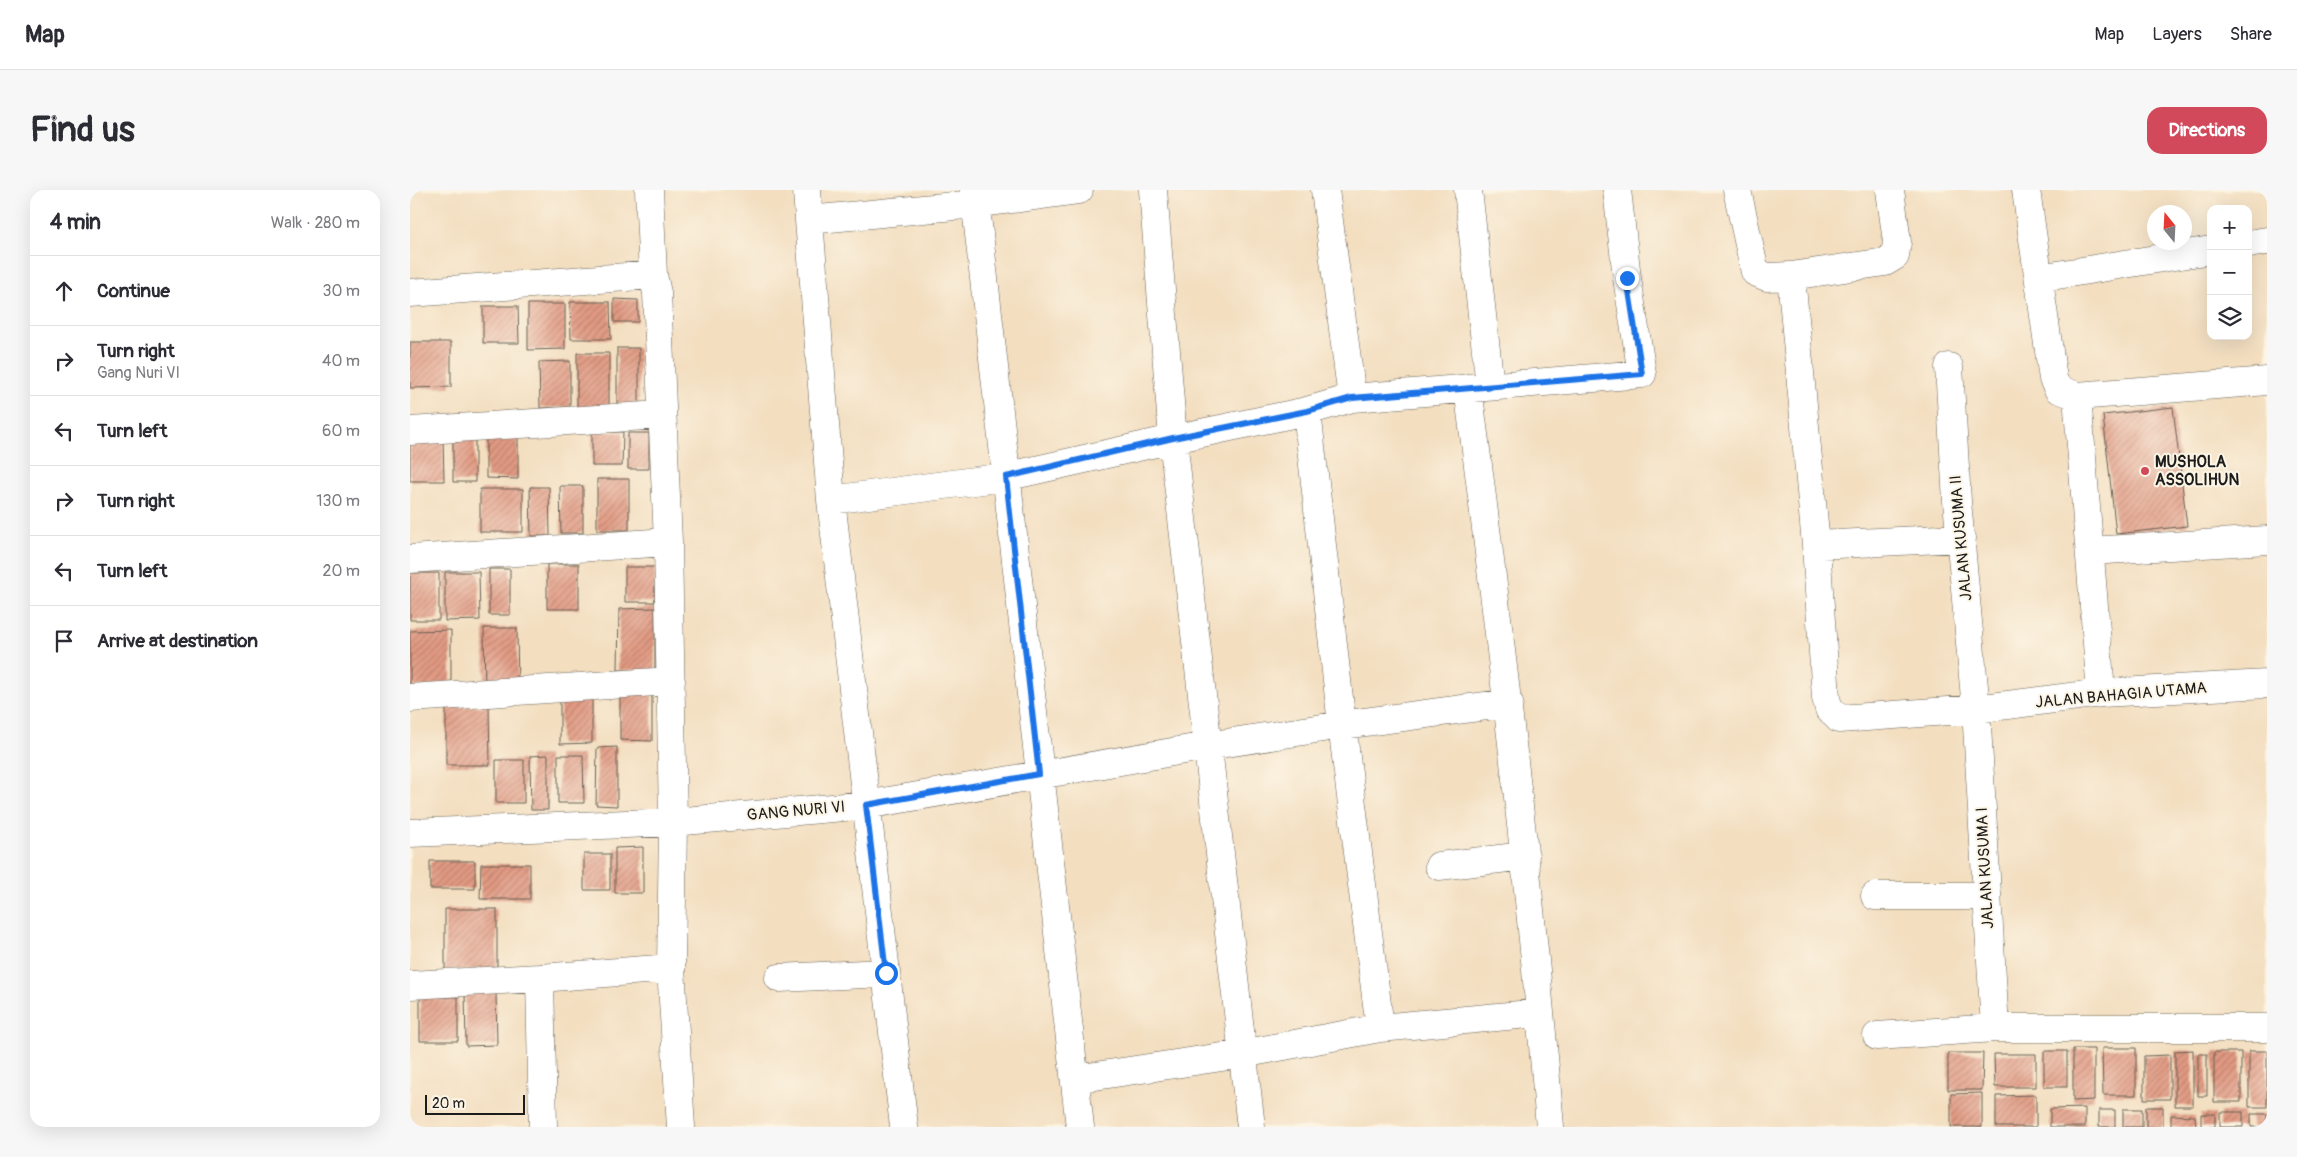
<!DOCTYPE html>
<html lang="en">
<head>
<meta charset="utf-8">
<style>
  :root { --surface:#fff; --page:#f7f7f7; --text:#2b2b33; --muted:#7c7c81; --line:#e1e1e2; --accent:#d1495b }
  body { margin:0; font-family:Pangolin,sans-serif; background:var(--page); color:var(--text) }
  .controls { position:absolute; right:15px; top:15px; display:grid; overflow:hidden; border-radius:10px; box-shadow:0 5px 20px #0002 }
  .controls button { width:45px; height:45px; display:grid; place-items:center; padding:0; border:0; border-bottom:1px solid var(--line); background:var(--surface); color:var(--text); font:25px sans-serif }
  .compass { position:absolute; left:1737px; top:15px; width:45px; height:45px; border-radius:50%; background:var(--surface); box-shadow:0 5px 20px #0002; rotate:342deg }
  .scale { position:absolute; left:15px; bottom:12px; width:100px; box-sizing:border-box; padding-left:5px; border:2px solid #1c1c1c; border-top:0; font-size:14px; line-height:18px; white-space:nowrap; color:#1c1c1c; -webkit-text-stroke:4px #fcf5e5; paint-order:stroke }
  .stop { position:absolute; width:15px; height:15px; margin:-11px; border:4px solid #1a73e8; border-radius:50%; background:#fff }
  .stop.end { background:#1a73e8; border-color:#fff; box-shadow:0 1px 5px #0008 }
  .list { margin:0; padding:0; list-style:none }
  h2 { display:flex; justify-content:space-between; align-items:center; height:65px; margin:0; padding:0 20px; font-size:21px }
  h2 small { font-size:16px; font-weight:400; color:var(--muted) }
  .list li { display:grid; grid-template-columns:32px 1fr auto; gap:15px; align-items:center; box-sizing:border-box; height:70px; padding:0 20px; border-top:1px solid var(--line) }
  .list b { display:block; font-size:19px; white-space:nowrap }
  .list p { margin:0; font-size:16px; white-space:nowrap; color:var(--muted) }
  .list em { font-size:16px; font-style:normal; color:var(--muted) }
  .icon { flex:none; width:28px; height:28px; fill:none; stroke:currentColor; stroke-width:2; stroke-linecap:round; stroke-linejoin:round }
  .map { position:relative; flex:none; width:1857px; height:937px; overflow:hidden; border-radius:15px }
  header { display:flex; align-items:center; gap:30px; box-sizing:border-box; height:70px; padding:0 25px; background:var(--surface); border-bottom:1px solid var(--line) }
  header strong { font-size:24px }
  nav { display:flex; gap:28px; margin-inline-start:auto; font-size:18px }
  .intro { display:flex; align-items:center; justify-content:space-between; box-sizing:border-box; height:120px; padding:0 30px }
  h1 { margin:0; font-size:35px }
  .button { padding:12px 22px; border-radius:15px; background:var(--accent); color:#fff; font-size:18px; font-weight:700 }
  main { display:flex; gap:30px; padding:0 30px }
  aside { flex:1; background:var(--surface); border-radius:15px; box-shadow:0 5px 20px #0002 }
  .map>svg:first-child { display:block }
</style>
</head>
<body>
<header>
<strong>Map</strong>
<nav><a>Map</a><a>Layers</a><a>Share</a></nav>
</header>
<div class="intro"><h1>Find us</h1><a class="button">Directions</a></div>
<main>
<aside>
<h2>4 min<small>Walk · 280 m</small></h2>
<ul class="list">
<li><svg class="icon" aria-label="ahead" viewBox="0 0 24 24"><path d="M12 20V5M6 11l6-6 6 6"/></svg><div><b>Continue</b></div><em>30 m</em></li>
<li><svg class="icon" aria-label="right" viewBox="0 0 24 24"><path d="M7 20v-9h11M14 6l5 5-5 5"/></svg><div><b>Turn right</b><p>Gang Nuri VI</p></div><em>40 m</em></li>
<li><svg class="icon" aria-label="left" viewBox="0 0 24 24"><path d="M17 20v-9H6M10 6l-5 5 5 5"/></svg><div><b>Turn left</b></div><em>60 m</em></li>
<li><svg class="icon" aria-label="right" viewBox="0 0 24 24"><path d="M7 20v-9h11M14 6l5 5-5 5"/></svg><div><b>Turn right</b></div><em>130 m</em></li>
<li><svg class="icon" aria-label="left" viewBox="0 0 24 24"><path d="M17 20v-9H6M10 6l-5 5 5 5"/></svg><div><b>Turn left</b></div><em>20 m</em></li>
<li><svg class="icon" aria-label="arrive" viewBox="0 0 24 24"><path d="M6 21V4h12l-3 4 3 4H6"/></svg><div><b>Arrive at destination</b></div></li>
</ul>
</aside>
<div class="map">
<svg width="1857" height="937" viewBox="0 0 1857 937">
  <defs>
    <pattern id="building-hatch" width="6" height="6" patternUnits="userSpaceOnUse" patternTransform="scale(1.25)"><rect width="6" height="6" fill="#e29a83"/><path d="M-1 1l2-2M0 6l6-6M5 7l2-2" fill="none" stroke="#b67d6a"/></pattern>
  </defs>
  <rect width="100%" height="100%" fill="#fcf5e5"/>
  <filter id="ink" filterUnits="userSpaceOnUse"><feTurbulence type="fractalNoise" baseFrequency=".02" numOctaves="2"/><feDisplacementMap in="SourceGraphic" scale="10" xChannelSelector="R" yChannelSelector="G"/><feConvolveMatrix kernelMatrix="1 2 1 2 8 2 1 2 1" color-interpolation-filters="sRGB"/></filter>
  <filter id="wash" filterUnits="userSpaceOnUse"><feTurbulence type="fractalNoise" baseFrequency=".0096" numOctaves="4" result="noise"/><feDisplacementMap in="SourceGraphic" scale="20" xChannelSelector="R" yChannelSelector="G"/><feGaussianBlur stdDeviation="1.12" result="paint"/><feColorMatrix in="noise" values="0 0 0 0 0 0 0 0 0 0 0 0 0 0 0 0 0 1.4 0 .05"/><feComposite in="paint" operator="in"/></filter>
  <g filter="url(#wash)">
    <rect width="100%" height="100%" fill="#f3dec0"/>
    <g id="blocks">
      <path fill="url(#building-hatch)" d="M204,109l24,1v22h-24z
        M160,112h40l1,37h-40z
        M118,114h37v45l-37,1z
        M73,116h35l1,37h-36z
        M0,152h41v45l-41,1z
        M207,158h22v59h-22z
        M167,163h32v57h-32z
        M160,171v46l-30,1 -1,-46z
        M1763,217l14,119 -71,8 -13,-119z
        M76,242h32v47l-32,-1z
        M182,242h31l-1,34h-30z
        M218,243h21v36h-21z
        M0,248h33l1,43h-34z
        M43,249h22v43h-22z
        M187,289h32v51h-32z
        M150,296h23v47h-22z
        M120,297h19l1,49h-19z
        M70,299h43v43h-43z
        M137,374h32v45h-32z
        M215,377h30v35h-30z
        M79,379h21v46h-21z
        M35,382h34l1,48 -35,1z
        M0,383h29v47h-29z
        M245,418v62h-37l1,-61z
        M74,438h33l1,62h-33z
        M41,440v56l-41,1v-56z
        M210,501l32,1v49l-32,-1z
        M182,509v44l-32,1v-44z
        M79,516l1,59h-44v-58z
        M207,557v59l-21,-1 1,-57z
        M138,565v55h-17l-1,-54z
        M148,565h25l1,48h-26z
        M86,570h28v43h-28z
        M233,657v46h-28v-45z
        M174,664h26v36h-26z
        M20,671h45v28h-45z
        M71,674h49v35h-50z
        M35,719h52v61h-52z
        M55,801h31l1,54 -31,1z
        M10,807h38v44h-38z
        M1692,858h34v47h-33z
        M1663,859h21v51l-21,1z
        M1783,860v56h-18v-55z
        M1634,861h23v36h-23z
        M1839,861h18v56h-18z
        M1804,862h27v50h-27z
        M1538,863h35l-1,37h-34z
        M1584,864h42v33h-41z
        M1788,864h9v42h-9z
        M1760,865v44h-26v-43z
        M1572,903v34h-31v-33z
        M1626,905v32h-40v-31z
        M1736,917h17v20h-17z
        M1675,918v19h-35v-18z
        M1713,919h19v18h-19z
        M1689,920h16v17h-16z
        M1810,922h23v15h-23z
        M1791,924h14v13h-14z
        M1841,924h16v13h-16z
        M1761,925l24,1 1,11h-25z"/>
    </g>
  </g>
  <g filter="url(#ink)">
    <use href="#blocks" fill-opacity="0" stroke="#676055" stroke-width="1"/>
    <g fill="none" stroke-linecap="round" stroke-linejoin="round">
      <defs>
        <path id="street" d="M239,0l4,85 4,18 11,249 5,280 -2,146 10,159
          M397,0l2,30
          M564,0l106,937
          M743,0l20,249 78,688
          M915,0l27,208
          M1058,0l22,196
          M1327,0l18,82 12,5 24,-1 25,269 10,153 3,11 10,10 137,-10 125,-16 166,-9
          M1616,0l27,189 5,10 19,7 190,-15
          M1838,54l19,-3
          M1381,86l94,-14 10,-6 2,-14 -7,-52
          M1629,88l172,-28
          M0,103l243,-18
          M1539,177l8,134 19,208 19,319
          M1058,198c32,246 62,492 82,739
          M1667,206l24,297
          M897,221l35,314 38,303
          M0,241l251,-16
          M421,310l174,-23 168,-38 134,-28 45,-13 290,-24 -15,-96 -10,-88
          M1406,355l146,-7
          M1680,361l177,-11
          M0,369l258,-17
          M0,508l261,-17
          M0,643l263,-11 193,-17 341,-59 135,-21 167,-22
          M1029,676l86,-10
          M1465,706h112
          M130,788l3,149
          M369,788l106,-5
          M0,795l130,-7 131,-10
          M1467,846l118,-8h272
          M665,889l167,-25 138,-26 160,-15
          M494,937l-73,-627 -22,-280 166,-16 104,-14"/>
      </defs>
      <use href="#street" stroke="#676055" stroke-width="29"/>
      <use href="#street" stroke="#fff" stroke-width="28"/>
    </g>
  </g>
  <g fill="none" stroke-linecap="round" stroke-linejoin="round" filter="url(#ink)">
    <path stroke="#1a73e8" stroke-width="6" d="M476,783l-20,-168 173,-31 -33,-297 167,-39 134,-27 45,-13 290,-24 -15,-96"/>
  </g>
  <circle fill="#d1495b" stroke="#fcf5e5" stroke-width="2" cx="1735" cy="281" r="5"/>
  <g text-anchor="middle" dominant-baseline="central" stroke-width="4" stroke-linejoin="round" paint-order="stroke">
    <g font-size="16" font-weight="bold" fill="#1c1c1c" stroke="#fcf5e5" text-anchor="start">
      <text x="1745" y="272">MUSHOLA<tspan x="1745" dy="18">ASSOLIHUN</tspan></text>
    </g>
    <g font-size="16" fill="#1c1c1c" stroke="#fcf5e5">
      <text transform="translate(1551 348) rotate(-95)">JALAN KUSUMA II</text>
      <text transform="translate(1711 505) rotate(-5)">JALAN BAHAGIA UTAMA</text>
      <text transform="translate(386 621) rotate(-5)">GANG NURI VI</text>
      <text transform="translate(1575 678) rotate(-93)">JALAN KUSUMA I</text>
    </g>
  </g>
</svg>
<div class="controls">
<button>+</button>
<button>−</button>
<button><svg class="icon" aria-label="layers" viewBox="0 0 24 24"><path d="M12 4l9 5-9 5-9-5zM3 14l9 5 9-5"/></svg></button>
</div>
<svg class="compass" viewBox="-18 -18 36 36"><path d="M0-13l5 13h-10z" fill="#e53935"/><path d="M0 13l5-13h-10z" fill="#7c7c81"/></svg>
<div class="scale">20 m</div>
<div class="stop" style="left:476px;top:783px"></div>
<div class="stop end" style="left:1217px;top:88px"></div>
</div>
</main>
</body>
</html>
